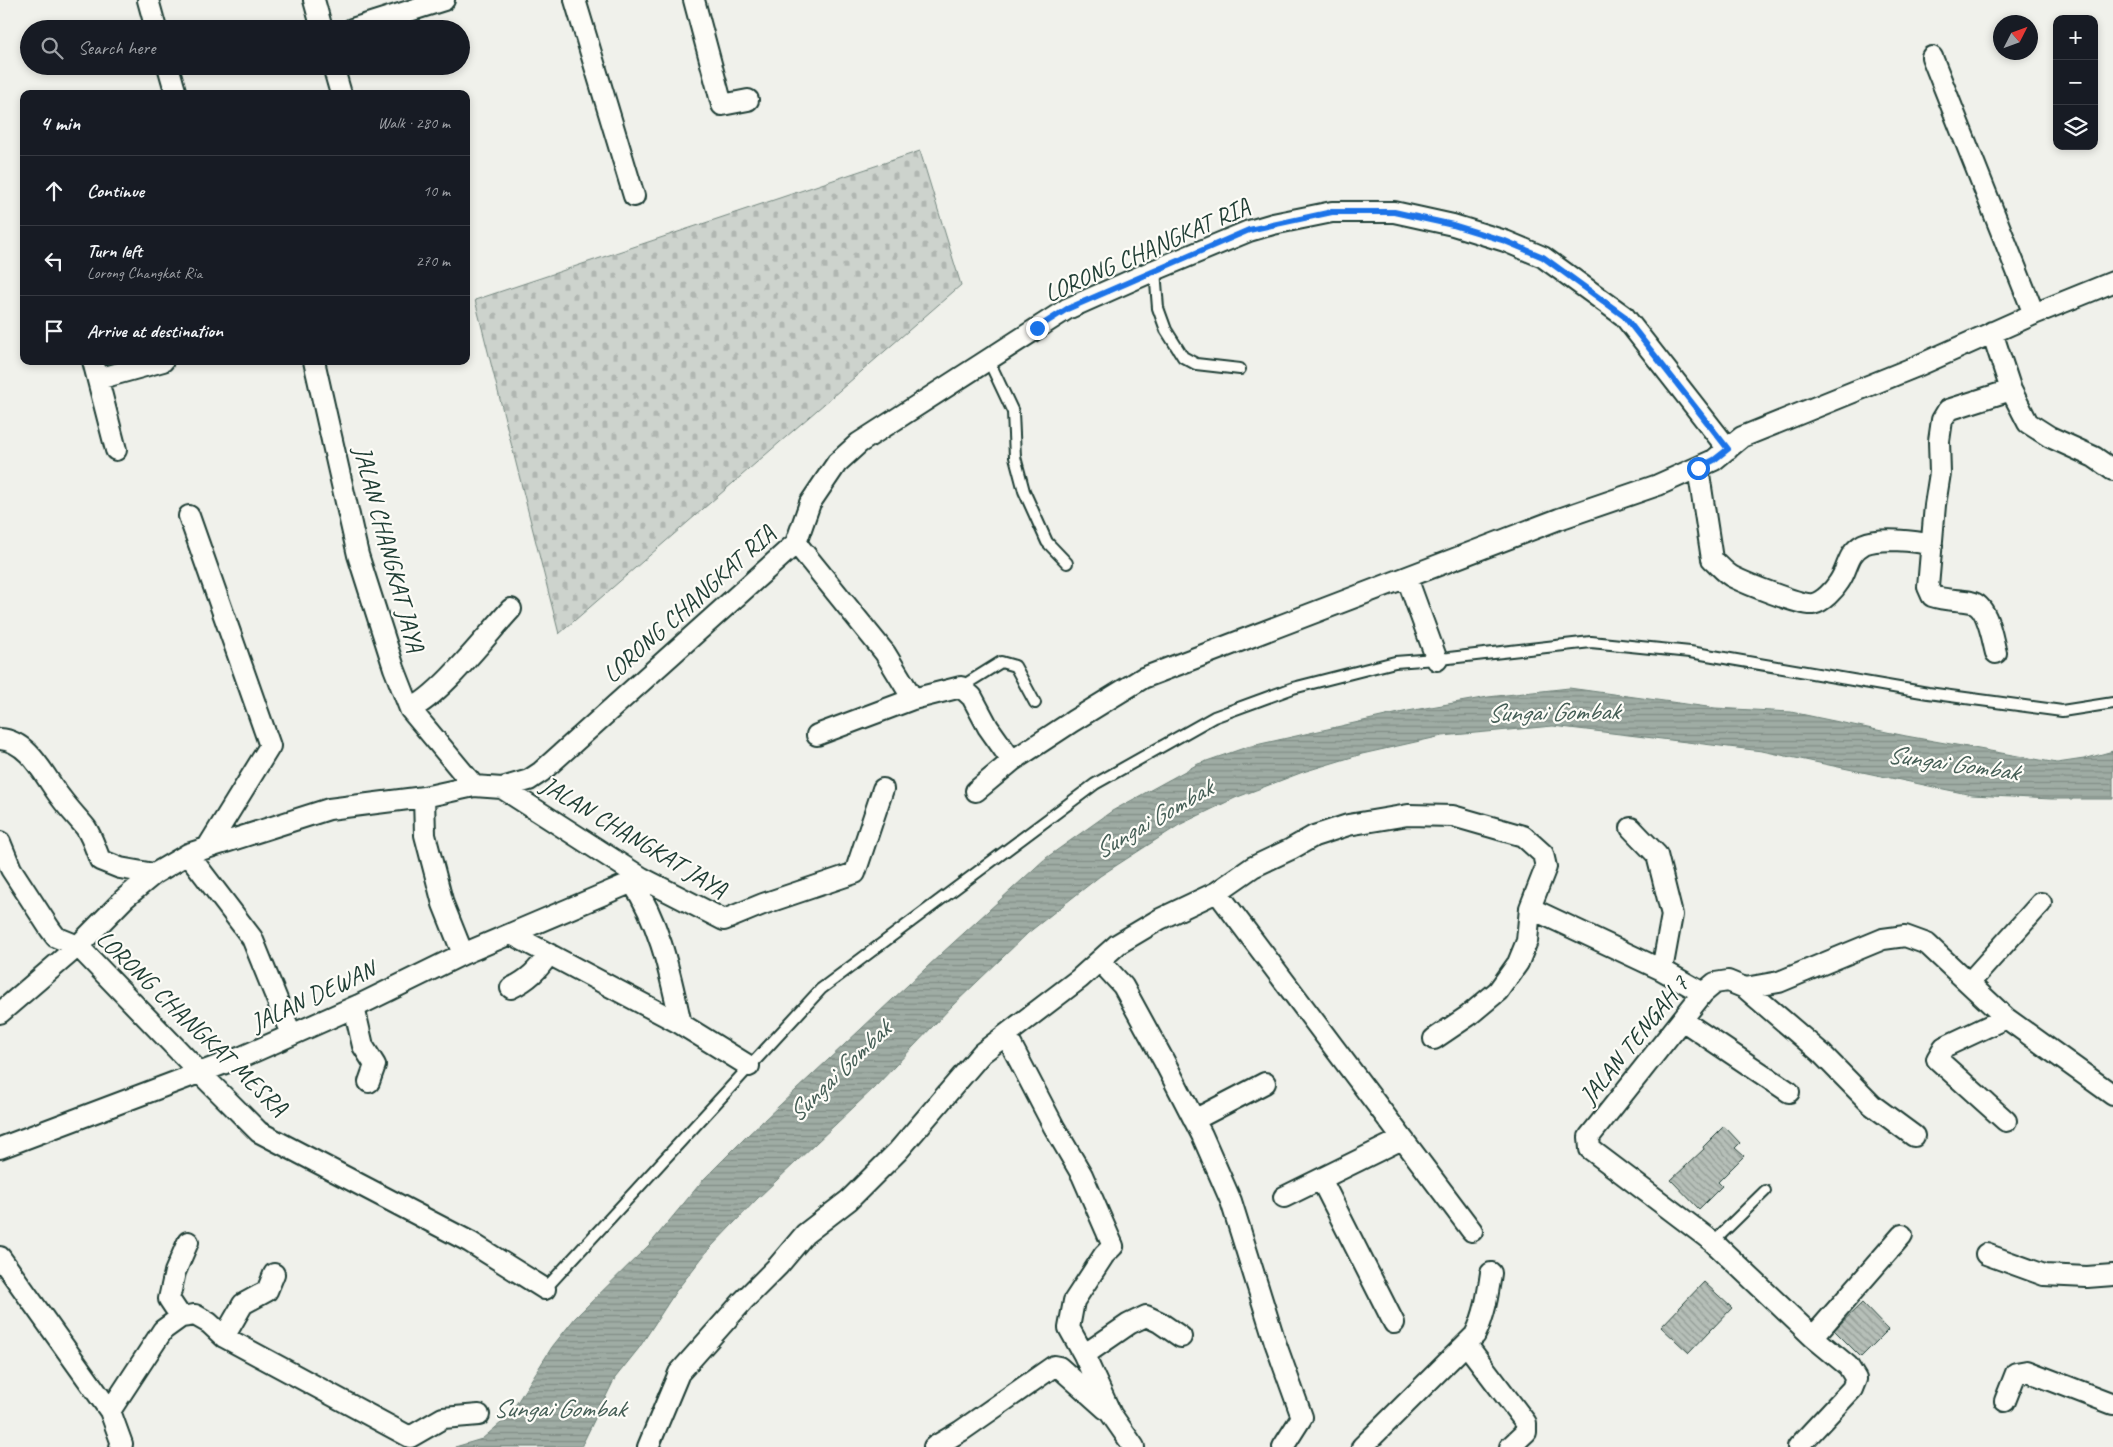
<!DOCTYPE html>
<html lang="en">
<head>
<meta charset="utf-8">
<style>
  :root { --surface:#171b24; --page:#20242c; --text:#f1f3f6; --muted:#9ea1a6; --line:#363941 }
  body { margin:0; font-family:Caveat,sans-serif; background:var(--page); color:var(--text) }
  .controls { position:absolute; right:15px; top:15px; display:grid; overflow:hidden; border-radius:10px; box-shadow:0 2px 8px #0003 }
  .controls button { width:45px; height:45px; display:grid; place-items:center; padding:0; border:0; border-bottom:1px solid var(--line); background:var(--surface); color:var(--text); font:25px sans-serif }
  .compass { position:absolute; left:1993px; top:15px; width:45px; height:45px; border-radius:50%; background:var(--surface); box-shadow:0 2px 8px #0003; rotate:48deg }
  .stop { position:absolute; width:15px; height:15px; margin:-11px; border:4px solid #1a73e8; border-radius:50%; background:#fff }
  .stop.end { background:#1a73e8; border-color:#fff; box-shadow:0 1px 5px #0008 }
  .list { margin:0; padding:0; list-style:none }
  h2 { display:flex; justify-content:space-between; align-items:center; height:65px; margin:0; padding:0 20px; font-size:21px }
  h2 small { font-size:16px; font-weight:400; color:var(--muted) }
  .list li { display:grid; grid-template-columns:32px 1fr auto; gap:15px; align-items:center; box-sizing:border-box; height:70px; padding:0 20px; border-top:1px solid var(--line) }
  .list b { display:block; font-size:19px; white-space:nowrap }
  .list p { margin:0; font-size:16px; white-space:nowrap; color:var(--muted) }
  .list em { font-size:16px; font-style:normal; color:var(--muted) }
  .icon { flex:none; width:28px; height:28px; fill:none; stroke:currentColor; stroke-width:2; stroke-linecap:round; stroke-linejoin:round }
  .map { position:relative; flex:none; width:2113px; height:1447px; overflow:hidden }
  .search { position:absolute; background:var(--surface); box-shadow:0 2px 8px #0003; left:20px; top:20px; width:450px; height:55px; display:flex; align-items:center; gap:12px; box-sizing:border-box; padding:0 18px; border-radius:28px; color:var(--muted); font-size:19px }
  .panel { position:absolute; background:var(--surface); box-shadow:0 2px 8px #0003; left:20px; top:90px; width:450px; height:275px; border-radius:10px }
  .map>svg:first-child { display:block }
</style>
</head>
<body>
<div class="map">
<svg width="2113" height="1447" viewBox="0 0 2113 1447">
  <defs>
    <pattern id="cemetery-stones" width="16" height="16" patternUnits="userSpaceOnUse" patternTransform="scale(1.25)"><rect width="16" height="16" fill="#cdd3cd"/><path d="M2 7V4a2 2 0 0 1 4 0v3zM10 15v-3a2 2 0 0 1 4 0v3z" fill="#b0b6b1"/></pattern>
    <pattern id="water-rules" width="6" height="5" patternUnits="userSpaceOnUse" patternTransform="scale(1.25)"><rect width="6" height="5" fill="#9faca4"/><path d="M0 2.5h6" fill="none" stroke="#818d86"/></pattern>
    <pattern id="building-back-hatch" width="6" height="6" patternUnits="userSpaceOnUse" patternTransform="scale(1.25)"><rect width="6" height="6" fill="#b6bfb8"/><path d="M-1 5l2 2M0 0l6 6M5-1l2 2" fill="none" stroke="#939c96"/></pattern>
  </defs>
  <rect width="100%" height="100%" fill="#f0f1eb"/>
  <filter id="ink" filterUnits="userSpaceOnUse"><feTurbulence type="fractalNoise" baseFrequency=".02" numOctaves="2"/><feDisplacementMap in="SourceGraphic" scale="10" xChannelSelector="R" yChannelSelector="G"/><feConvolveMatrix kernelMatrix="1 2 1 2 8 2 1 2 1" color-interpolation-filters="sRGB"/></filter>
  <g filter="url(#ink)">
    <path fill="url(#cemetery-stones)" stroke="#768880" d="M920,151l41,134 -402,349 -84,-334z"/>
    <path fill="url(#water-rules)" stroke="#6c8077" d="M1569,688l146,20 76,4 115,24 151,27 27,-4 29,-8v48h-62l-79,-4 -210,-44 -209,-25 -111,10 -80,18 -59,18 -68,26 -56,27 -79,51 -72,57 -76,73 -77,81 -118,112 -48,50 -33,42 -37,57 -24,30 -34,69h-126l27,-8 26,-22 44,-70 23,-29 75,-74 54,-65 43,-43 194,-182 105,-96 66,-47 86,-47 49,-17 161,-36 80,-14z"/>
    <path fill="url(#building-back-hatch)" stroke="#1f3d34" d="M1724,1126l16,17 -5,5 9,8 -26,26 4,4 -23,23 -28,-29 33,-31 -1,-2z
      M1704,1282l28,26 -43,45 -28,-26z
      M1862,1303l26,27 -27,27 -27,-27z"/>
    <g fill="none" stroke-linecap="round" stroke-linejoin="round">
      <defs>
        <path id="lane" d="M1155,270l3,38 8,22 17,27 13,7 44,5
          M988,359l25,53 2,45 9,34 23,51 20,21
          M961,687l40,-25 14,4 20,37
          M1713,1242l52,-51
          M545,1289l276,-300 274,-205 119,-67 79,-29 102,-26 54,-4 142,-16 99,10 238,41 134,18 51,-8"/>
        <path id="street" d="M148,0l8,29
          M314,0l8,29
          M575,0l59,196
          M694,0l28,105 26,-5
          M352,29l92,-29
          M1932,57l102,257
          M168,66l8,28
          M333,66l8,28
          M1992,332l19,58 17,33 22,14 44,20 19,13
          M93,361l23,89
          M314,361l44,194 36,113 16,41 64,77
          M98,379l65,-18
          M1698,468l14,91c7,6 13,14 21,18 12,6 68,29 80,27 10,-2 21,-14 26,-22 10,-14 7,-28 25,-38 15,-7 52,-3 68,1
          M189,516l81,230 -63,102
          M796,543l89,110 28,46 -96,36
          M1407,578l30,82
          M1996,653c-4,-14 -8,-48 -25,-51 -14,-3 -25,-1 -39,-6l-4,-9 7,-82 5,-32 -1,-32 3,-21 6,-10 63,-20
          M913,699l48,-12 11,10 16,30 24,34
          M410,709c29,-12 77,-74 101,-100
          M0,739c30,2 45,39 61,59 8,11 17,20 25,30 6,9 10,22 14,32l20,8 34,6
          M502,788l140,90 82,42 39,-16 92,-31 28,-84
          M976,791l36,-30 61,-40 70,-43 416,-159 99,-34 56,-25 28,-23 173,-70 119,-53 79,-32
          M424,797l1,38 18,69 20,50
          M1631,828l26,27 15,60 -10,55 41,23
          M0,842l11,27 39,60 6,8 22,9 123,128 58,58 211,110 75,47
          M188,854l64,84 39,96
          M632,882c29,43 38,93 49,142
          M1217,892l255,339
          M1530,908l132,62
          M511,934l170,90 68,42
          M1100,961l23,25 41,75 38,74 29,66 44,141 27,75 -19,30
          M1970,982l71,-79
          M511,988c17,-8 27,-18 38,-34
          M1745,988l76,65 51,52 42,31
          M354,1007l9,39 12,19 -6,17
          M0,1013l78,-67 47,-48 29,-24 34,-20 141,-45 95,-12 50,-11 28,2 27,-8 12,-8 255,-229 14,-40 27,-40 22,-20 208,-134 88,-39 94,-39 24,-7 59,-12h62l59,13 52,16 38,16 81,59 104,133
          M1682,1020l107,72
          M1006,1035l48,92 28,48 31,71 -9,9 -30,46 -5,27 15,27 27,59 23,33
          M1194,1120l71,-37
          M2006,1121l-69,-62 7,-12 62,-29
          M0,1148l244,-92 115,-51 104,-51 179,-76
          M1321,1179l73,144
          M1284,1197l118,-58
          M1986,1254l58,21 43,2 26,-2
          M0,1257l110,154 12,33 -2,3
          M181,1317l-12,-18 6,-27 13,-30
          M224,1337l19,-33 24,-13 7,-17
          M1813,1337l89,-102
          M1467,1345l59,78v9l-16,15
          M1084,1355l45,-31 17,-8 13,6 22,15
          M2005,1401l11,-28 11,-2 86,33
          M110,1411l53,-81 18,-13 14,-2 14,8 15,14 186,100 33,-19 36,-3
          M648,1447l31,-74 64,-72 35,-35 27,-32 44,-34 49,-49 84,-98 97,-74 39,-35 42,-25 57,-27 36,-25 38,-18 23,-13 34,-11 60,-10 45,1 70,20 20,18 3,13 -16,41 -3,33 -9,22 -20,28 -30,25 -34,23
          M934,1447l27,-16 93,-65 5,1 47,42
          M1362,1447l113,-112c10,-20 13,-41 16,-62
          M1798,1447l54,-58 4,-10 -8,-13 -35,-29 -100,-95 -123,-93 -1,-12 114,-144 12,-10 13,-2 17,7 34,-6 104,-43 22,-3 22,8 79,74 107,77"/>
      </defs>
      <use href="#lane" stroke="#1f3d34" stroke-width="14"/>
      <use href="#street" stroke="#1f3d34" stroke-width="24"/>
      <use href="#lane" stroke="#fdfcf7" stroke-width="10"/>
      <use href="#street" stroke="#fdfcf7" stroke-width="20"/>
    </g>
  </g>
  <g fill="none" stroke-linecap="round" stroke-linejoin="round" filter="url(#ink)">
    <path stroke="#1a73e8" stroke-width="6" d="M1037,328l30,-19 182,-79 83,-18h62l59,13 52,16 38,16 81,59 104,133 -14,11 -16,8"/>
  </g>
  <g text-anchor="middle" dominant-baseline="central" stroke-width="4.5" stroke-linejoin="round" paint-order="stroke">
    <g font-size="25" fill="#1f3d34" stroke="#fdfcf7">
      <text transform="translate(1147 250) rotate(-24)">LORONG CHANGKAT RIA</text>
      <text transform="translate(389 549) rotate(75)">JALAN CHANGKAT JAYA</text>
      <text transform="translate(689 604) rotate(-42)">LORONG CHANGKAT RIA</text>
      <text transform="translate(634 837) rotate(31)">JALAN CHANGKAT JAYA</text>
      <text transform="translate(313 996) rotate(-25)">JALAN DEWAN</text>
      <text transform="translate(192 1023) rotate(44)">LORONG CHANGKAT MESRA</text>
      <text transform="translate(1634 1040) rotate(-51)">JALAN TENGAH 7</text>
    </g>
    <g font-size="26" font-style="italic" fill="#455e56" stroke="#fdfcf7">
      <text transform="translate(1553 712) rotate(-1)">Sungai Gombak</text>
      <text transform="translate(1953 763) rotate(8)">Sungai Gombak</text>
      <text transform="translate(1153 819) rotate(-30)">Sungai Gombak</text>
      <text transform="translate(839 1071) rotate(-44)">Sungai Gombak</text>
      <text x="559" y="1408">Sungai Gombak</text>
    </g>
  </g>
</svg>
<div class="controls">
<button>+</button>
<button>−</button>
<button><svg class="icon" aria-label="layers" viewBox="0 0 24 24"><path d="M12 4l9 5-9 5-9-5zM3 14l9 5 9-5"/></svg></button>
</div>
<svg class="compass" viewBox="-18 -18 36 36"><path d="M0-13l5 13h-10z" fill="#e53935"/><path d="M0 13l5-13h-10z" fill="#9ea1a6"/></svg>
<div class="stop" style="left:1698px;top:468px"></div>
<div class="stop end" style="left:1037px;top:328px"></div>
<div class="search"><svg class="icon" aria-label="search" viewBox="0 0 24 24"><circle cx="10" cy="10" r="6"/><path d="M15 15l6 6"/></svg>Search here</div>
<section class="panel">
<h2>4 min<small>Walk · 280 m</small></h2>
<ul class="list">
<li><svg class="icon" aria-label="ahead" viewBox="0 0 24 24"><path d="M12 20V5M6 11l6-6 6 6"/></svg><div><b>Continue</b></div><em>10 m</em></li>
<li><svg class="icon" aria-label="left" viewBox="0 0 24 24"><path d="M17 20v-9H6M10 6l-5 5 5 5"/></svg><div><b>Turn left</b><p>Lorong Changkat Ria</p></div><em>270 m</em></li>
<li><svg class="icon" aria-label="arrive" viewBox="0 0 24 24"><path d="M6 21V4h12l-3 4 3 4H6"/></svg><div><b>Arrive at destination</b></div></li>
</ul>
</section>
</div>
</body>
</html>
